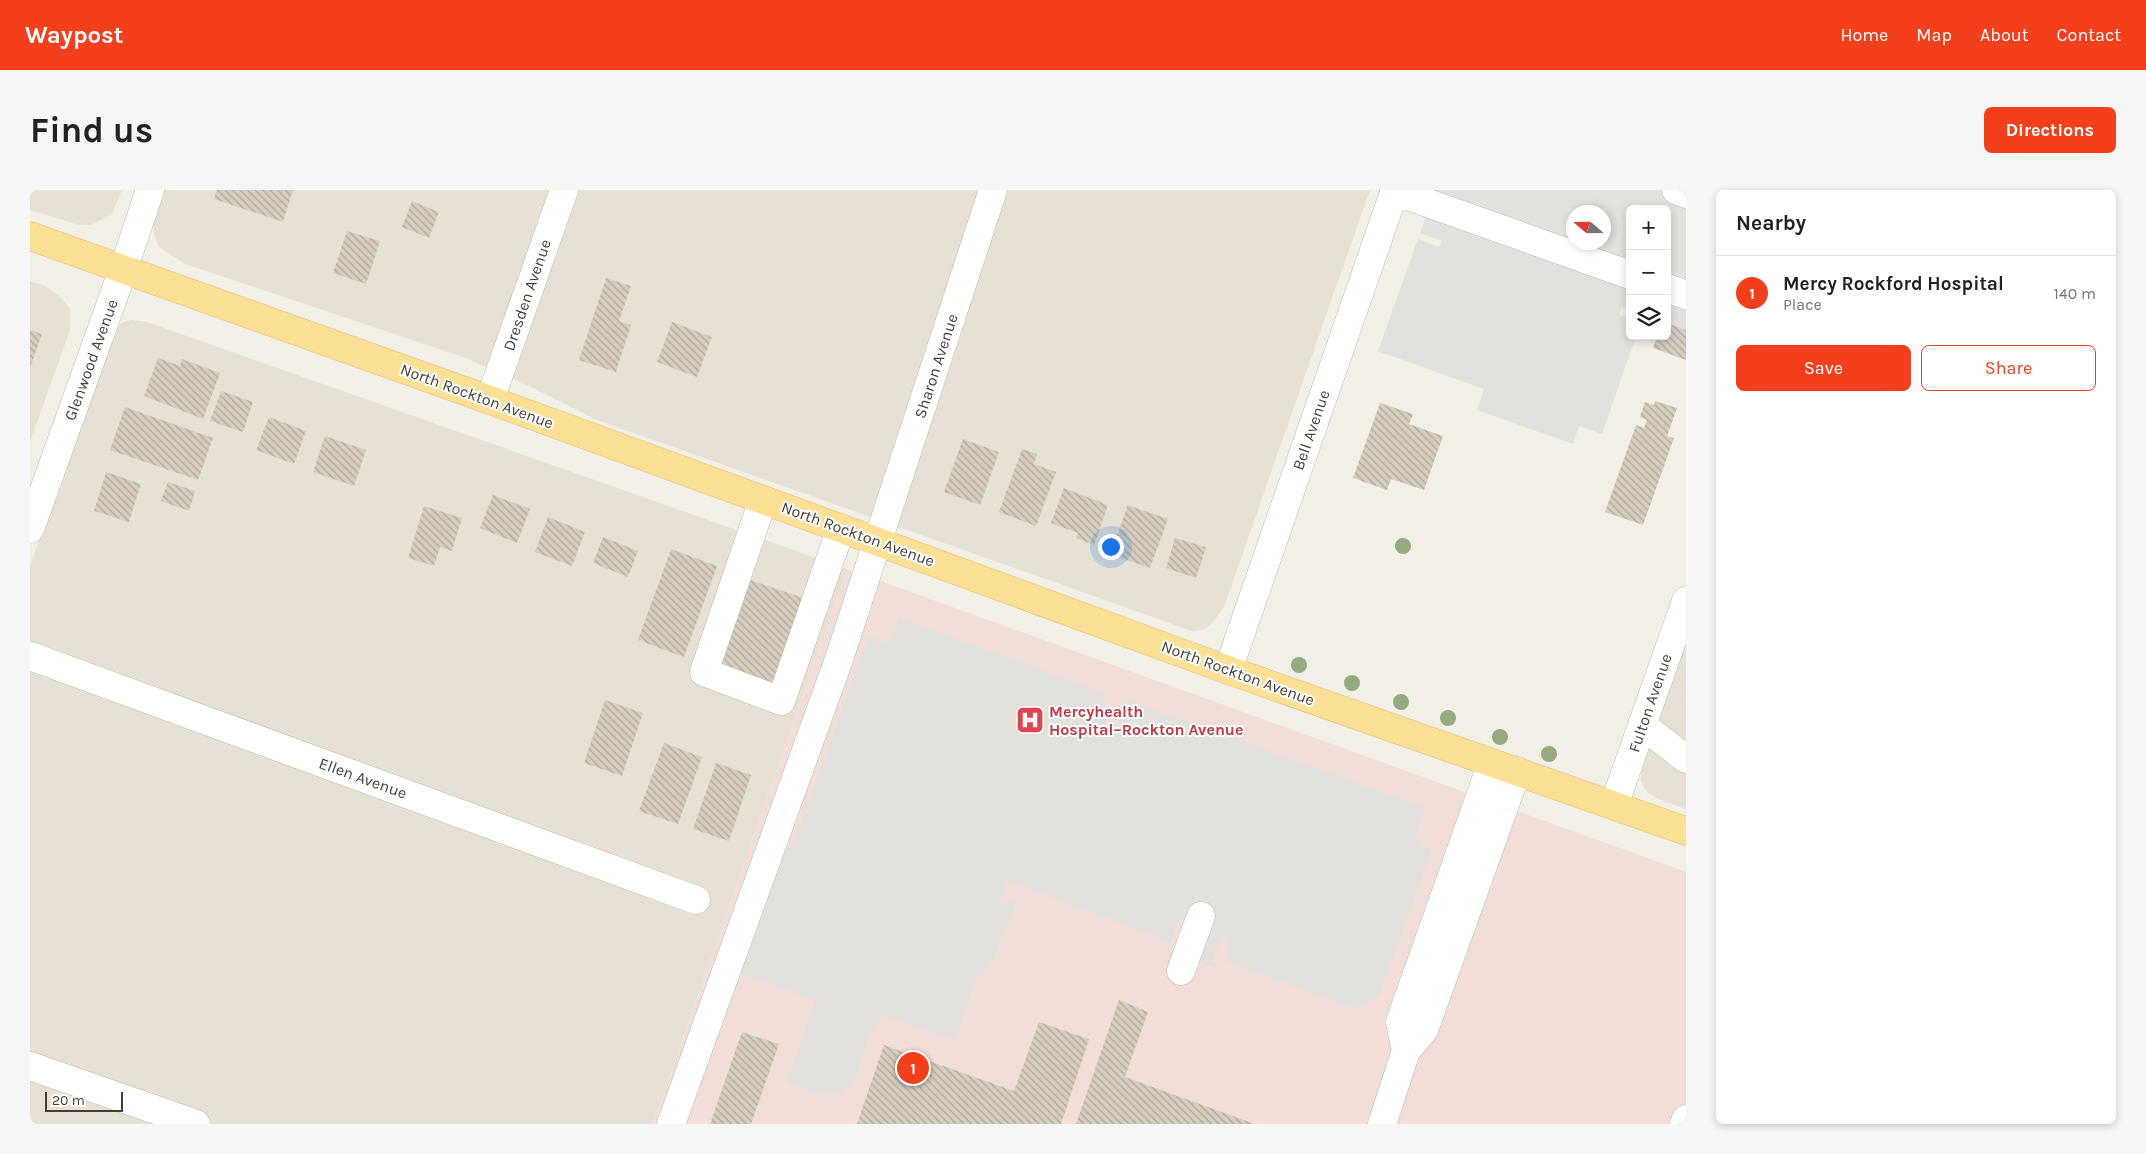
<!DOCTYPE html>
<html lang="en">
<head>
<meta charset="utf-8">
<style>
  :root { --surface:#fff; --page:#f6f6f6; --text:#202124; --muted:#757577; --line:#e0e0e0; --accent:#f33f1c }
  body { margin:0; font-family:Karla,sans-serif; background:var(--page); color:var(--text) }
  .controls { position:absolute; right:15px; top:15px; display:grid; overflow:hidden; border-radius:8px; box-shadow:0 2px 8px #0003 }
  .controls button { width:45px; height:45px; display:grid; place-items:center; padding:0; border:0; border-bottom:1px solid var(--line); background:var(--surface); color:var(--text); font:25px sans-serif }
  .compass { position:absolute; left:1536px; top:15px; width:45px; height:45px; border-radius:50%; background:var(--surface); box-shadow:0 2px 8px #0003; rotate:290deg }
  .scale { position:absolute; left:15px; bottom:12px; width:78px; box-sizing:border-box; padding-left:5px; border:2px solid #453f35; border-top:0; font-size:14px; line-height:18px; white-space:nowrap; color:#453f35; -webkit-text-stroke:4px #fff; paint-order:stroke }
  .you { position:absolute; left:1080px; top:356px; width:18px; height:18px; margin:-12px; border:4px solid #fff; border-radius:50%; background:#1a73e8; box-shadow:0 0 0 8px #1a73e833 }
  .badge { display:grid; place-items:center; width:32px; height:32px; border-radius:50%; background:var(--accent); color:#fff; font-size:16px; font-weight:700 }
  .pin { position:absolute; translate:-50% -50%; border:2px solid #fff; box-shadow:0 1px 5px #0006 }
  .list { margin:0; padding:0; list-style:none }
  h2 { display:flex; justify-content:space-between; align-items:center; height:65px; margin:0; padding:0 20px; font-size:21px }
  h2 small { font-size:16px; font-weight:400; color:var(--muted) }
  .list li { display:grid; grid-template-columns:32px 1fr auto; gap:15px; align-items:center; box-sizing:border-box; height:75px; padding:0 20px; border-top:1px solid var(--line) }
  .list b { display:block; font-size:19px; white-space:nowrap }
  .list p { margin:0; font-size:16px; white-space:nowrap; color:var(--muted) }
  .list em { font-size:16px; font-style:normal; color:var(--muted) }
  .actions { display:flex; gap:10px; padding:15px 20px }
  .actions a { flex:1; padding:11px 0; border:1px solid var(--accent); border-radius:8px; text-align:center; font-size:18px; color:var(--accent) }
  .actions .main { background:var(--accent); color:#fff }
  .icon { flex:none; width:28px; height:28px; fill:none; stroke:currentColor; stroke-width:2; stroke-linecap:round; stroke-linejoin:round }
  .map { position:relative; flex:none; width:1656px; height:934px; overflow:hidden; border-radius:8px }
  header { display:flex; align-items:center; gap:30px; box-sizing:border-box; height:70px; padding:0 25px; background:var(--accent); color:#fff }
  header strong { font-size:24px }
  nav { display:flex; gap:28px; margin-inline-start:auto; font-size:18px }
  .intro { display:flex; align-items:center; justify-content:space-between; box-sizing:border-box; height:120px; padding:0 30px }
  h1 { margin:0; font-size:35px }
  .button { padding:12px 22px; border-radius:8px; background:var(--accent); color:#fff; font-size:18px; font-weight:700 }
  main { display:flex; gap:30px; padding:0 30px }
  aside { flex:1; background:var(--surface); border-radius:8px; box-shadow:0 2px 8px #0003 }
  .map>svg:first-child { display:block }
</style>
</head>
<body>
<header>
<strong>Waypost</strong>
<nav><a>Home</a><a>Map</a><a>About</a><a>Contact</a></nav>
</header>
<div class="intro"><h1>Find us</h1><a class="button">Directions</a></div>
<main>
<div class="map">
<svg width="1656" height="934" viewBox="0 0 1656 934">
  <defs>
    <pattern id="building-back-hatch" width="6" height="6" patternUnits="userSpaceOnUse" patternTransform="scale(1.25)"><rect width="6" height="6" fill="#d6cdbe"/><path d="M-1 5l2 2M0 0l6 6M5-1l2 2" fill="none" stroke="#afa89b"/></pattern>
  </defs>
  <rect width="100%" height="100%" fill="#f2efe6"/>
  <path fill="#e6e1d4" d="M0,0h92l-10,24 -21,11h-12l-49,-15z
    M130,0h1210l-146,417 -10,14 -9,8 -13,2 -595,-211 -68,-34 -66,-29 -278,-93 -26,-17 -5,-12 -1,-12z
    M0,91l15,5 15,10 10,13v21l-40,112z
    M102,130l15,2 700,247 -194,555h-623v-558l83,-233 8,-10z
    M1656,448v171l-29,-10 -12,-9 -4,-10 1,-14z"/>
  <path fill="#f3ddd9" d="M817,379l839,303v252h-1033z"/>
  <path fill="#e3e1de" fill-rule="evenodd" d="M1405,0h251v140l-19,-7v-114h-37v101l-8,-3 -3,8 11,3v18h6l-34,98 -23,-8 -6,18 -96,-34 7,-21 -106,-38 40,-112 21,8 3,-6 -22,-8zM1544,22h30v30h-30z
    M869,428l207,75 -5,19 3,5 11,5 5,-3 7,-19 298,107 -9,26 2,10 14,6 -52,145 -20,13h-11l-123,-46 4,-22 -6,-1 -10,15v9l5,6 -44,-14 9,-31 -5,-3 -9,22 -163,-61 -9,23 6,1 14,-8 -25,63 -11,14 -6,4 -21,63 -72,-26 -15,24 -13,39 -12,15 -25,1 -31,-12 28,-82 -76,-27 40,-108 19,-34 70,-195 22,7z"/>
  <path fill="url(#building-back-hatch)" d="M187,0h76l-10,32 -69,-23z
    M382,11l27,11 -10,26 -27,-11z
    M317,41l33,10 -14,43 -33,-11z
    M576,88l25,8 -12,35 12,4 -15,47 -37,-12z
    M642,132l40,15 -15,40 -40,-15z
    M1637,133l19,7v30l-33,-12 4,-12h10z
    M0,140l12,4 -12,34z
    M128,168l22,8 2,-7 38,14 -17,46 -59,-23z
    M191,201l32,11 -10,30 -33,-11z
    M1625,211l22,7 -10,28 7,2 -31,87 -38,-13 31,-87 8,3 3,-8 -7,-3 5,-15 9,3z
    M1350,213l33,11 -4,10 34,12 -19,54 -33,-11 -4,11 -34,-12z
    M95,217l88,31 -15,42 -88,-30z
    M239,227l37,14 -12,33 -38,-14z
    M295,246l41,14 -12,36 -41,-14z
    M933,249l36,13 -19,53 -36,-13z
    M992,259l15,5 -3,10 22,8 -20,54 -37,-14z
    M76,282l35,12 -12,38 -35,-11z
    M138,292l27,9 -6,20 -28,-10z
    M1034,298l44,17 -14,40 -18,-7 2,-5 -27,-10z
    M463,305l37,14 -13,34 -37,-15z
    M1098,315l40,14 -18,49 -40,-14z
    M394,316l38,12 -10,33 -12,-4 -6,19 -26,-8z
    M518,327l37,15 -13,34 -37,-14z
    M573,347l35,14 -10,26 -35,-14z
    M1145,348l31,9 -10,31 -30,-10z
    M641,359l46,17 -33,91 -46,-17z
    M717,389l59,20 -31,89 -59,-21z
    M575,510l38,13 -21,63 -38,-13z
    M634,553l38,14 -24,67 -39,-13z
    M686,573l35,12 -22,66 -36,-12z
    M1089,810l29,12 -23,65 130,47h-179z
    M1009,832l50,17 -28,85h-204l27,-79 130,46z
    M712,842l37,12 -28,80h-41z"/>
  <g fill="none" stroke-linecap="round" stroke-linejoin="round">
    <defs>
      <path id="minor" d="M1646,0l10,4
        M1364,1l236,84
        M1637,98l19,7
        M460,210l74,-210
        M733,310l-59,172 77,29 60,-173
        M0,339l93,-259 27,-80
        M0,466l666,244
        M1198,480l167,-480
        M1612,535l44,34
        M1584,615l72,-204
        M1151,781l20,-55
        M1376,861l-6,-29 92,-259
        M0,876l166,58
        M641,934l167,-462 155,-472
        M1352,934l24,-73 18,-21 93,-259
        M1654,934l2,-5"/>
      <path id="major" d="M0,46l460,164 738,270 458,161"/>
    </defs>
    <use href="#minor" stroke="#c0b9ac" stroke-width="29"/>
    <use href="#major" stroke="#e0bd66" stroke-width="29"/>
    <use href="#minor" stroke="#fff" stroke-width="28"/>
    <use href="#major" stroke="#fbe096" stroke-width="28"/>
  </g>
  <g fill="#93ab7f">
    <circle cx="1373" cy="356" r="8"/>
    <circle cx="1269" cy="475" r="8"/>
    <circle cx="1322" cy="493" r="8"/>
    <circle cx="1371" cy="512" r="8"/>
    <circle cx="1418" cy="528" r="8"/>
    <circle cx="1470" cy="547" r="8"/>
    <circle cx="1519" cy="564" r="8"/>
  </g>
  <defs>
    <symbol id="hospital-square" viewBox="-11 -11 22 22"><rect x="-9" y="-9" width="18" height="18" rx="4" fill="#e0444e" stroke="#fff"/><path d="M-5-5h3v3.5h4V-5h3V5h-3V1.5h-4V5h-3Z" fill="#fff"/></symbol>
  </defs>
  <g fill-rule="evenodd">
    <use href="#hospital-square" x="984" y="514" width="32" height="32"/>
  </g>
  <g text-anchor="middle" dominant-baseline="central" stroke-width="4" stroke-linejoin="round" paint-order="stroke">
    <g font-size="16" fill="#453f35" stroke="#fff">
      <text transform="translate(497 105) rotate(-71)">Dresden Avenue</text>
      <text transform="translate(61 170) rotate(-70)">Glenwood Avenue</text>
      <text transform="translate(906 176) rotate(-72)">Sharon Avenue</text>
      <text transform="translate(447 206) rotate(20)">North Rockton Avenue</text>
      <text transform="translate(1281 240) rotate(-71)">Bell Avenue</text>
      <text transform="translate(828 344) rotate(20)">North Rockton Avenue</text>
      <text transform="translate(1208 483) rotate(20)">North Rockton Avenue</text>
      <text transform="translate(1620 513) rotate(-71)">Fulton Avenue</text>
      <text transform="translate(333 588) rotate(20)">Ellen Avenue</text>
    </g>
    <g font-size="16" font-weight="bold" fill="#be3a42" stroke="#fff" text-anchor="start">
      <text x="1019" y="521">Mercyhealth<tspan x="1019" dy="18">Hospital–Rockton Avenue</tspan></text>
    </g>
  </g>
</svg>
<div class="controls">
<button>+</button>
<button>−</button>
<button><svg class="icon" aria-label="layers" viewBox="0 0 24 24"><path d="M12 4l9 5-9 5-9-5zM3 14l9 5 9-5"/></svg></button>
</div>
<svg class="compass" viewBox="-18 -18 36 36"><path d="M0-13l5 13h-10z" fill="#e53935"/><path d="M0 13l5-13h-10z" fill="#757577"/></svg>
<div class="scale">20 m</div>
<div class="you"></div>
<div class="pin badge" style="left:883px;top:878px">1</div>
</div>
<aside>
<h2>Nearby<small></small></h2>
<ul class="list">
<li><span class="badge">1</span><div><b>Mercy Rockford Hospital</b><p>Place</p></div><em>140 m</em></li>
</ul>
<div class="actions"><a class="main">Save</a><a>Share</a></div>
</aside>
</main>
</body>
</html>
